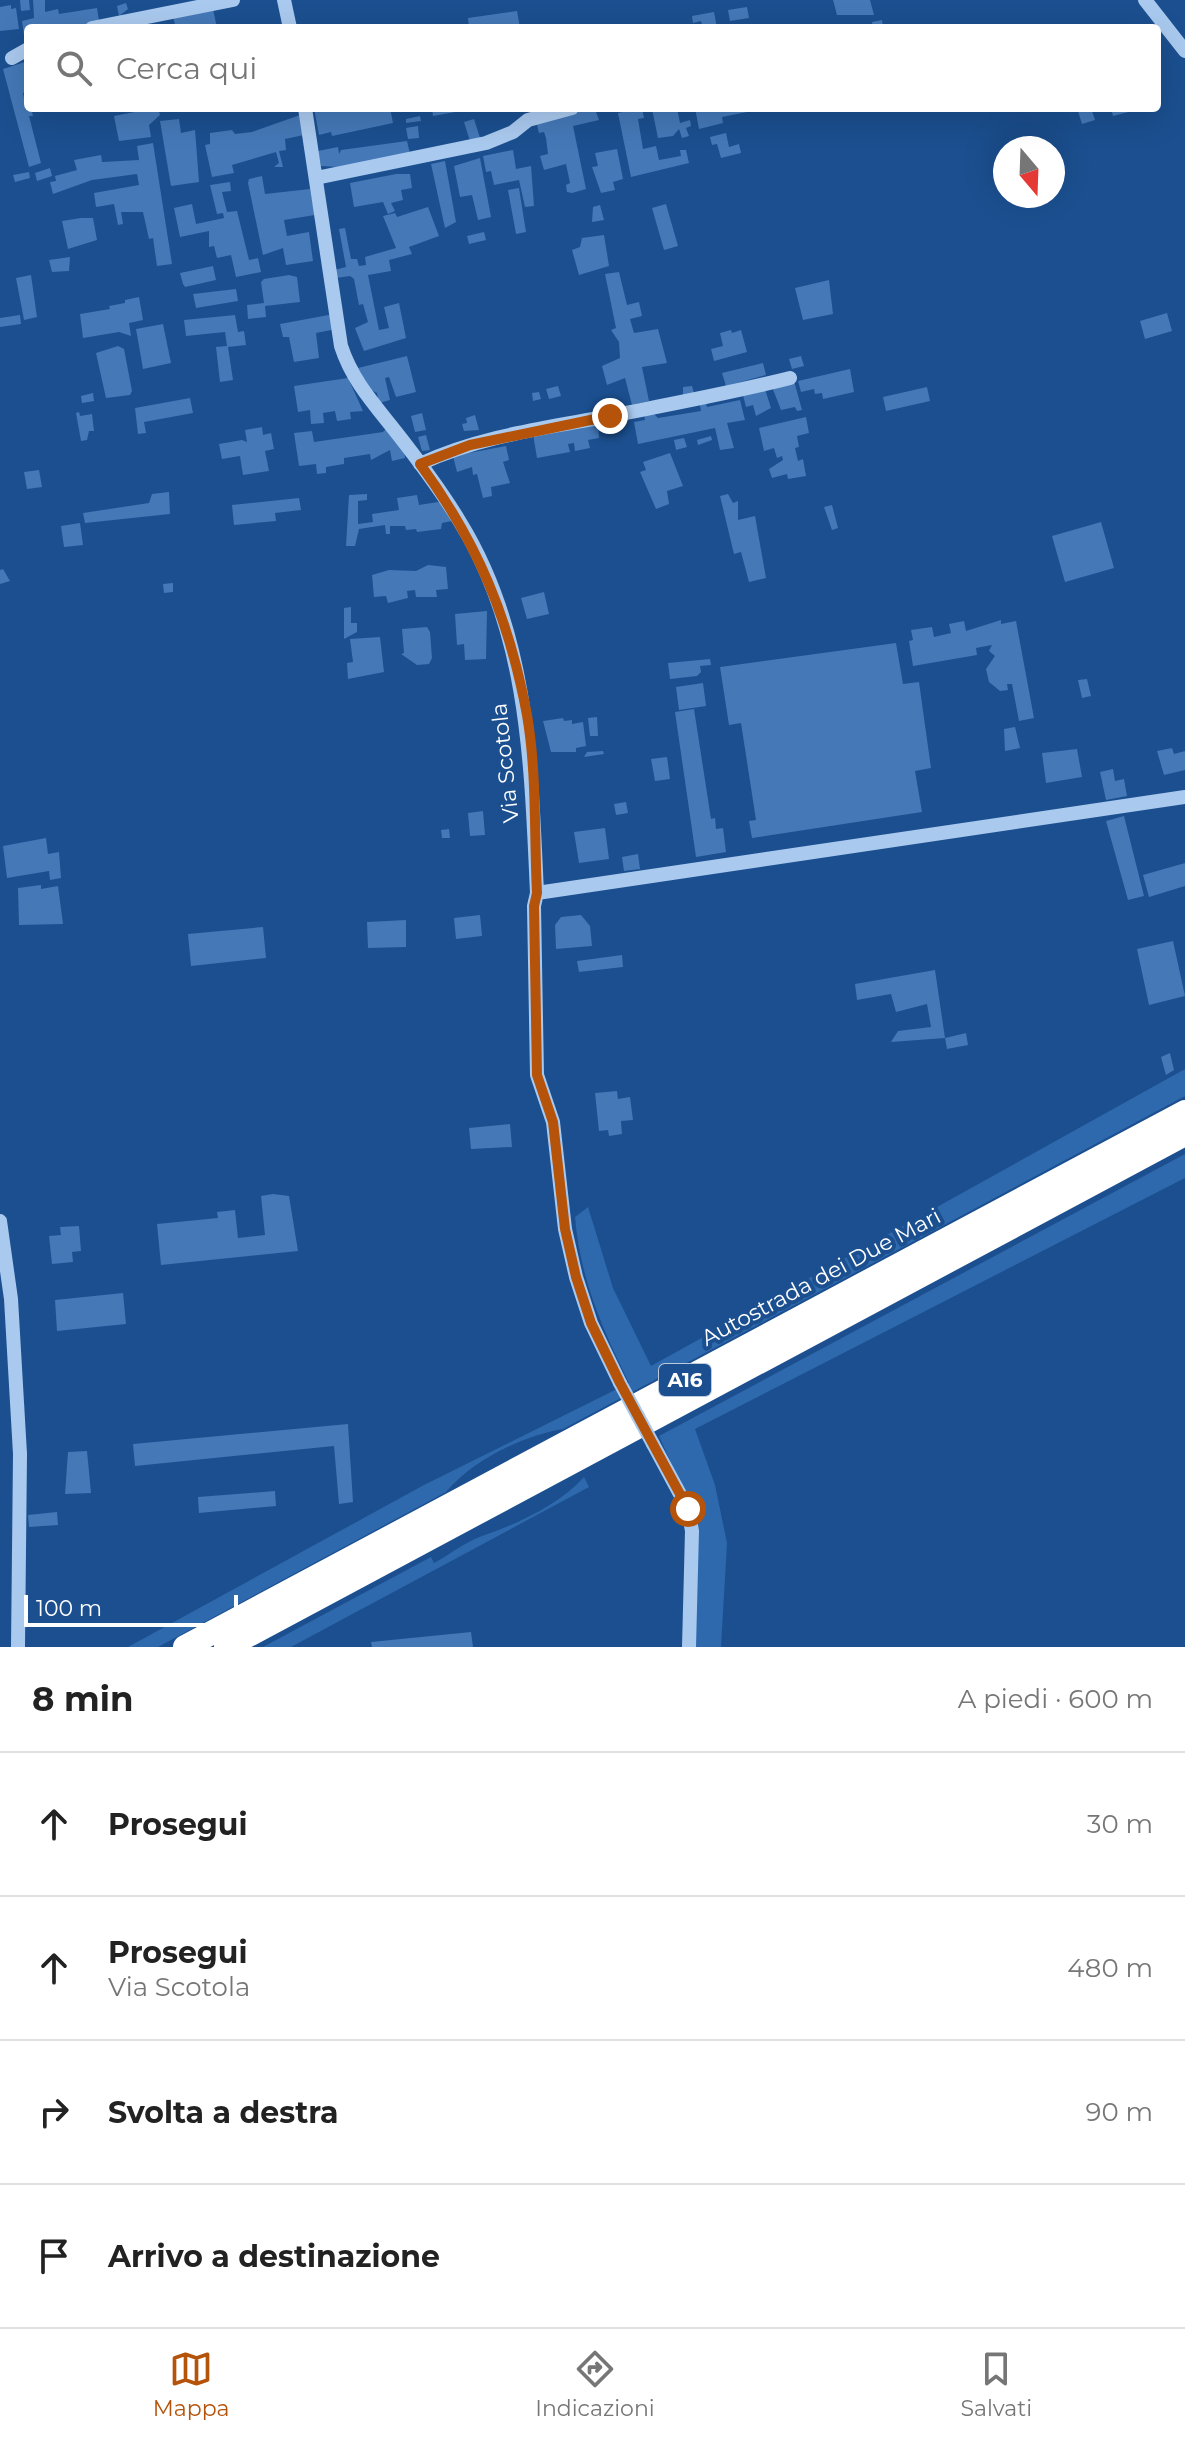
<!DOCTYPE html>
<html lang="it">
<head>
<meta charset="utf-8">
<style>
  :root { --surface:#fff; --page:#f2f2f2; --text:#222; --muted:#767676; --line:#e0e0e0; --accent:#b45309 }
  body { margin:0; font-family:Montserrat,sans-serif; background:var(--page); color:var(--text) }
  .compass { position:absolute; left:993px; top:136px; width:72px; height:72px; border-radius:50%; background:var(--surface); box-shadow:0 8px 32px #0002; rotate:161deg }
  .scale { position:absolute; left:24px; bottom:20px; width:214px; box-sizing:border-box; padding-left:8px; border:4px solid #fff; border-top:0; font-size:22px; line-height:28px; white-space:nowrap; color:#fff; -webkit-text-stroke:6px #1b4f8f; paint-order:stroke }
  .stop { position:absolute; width:24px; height:24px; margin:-18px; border:6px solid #b45309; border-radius:50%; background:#fff }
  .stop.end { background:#b45309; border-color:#fff; box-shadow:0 2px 8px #0008 }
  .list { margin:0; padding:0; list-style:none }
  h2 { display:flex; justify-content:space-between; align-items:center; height:104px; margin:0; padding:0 32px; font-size:34px }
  h2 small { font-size:26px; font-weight:400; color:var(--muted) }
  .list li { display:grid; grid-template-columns:52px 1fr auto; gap:24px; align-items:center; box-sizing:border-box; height:144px; padding:0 32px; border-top:2px solid var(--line) }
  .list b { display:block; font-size:30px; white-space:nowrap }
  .list p { margin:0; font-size:26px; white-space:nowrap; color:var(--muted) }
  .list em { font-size:26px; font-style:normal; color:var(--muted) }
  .icon { flex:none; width:44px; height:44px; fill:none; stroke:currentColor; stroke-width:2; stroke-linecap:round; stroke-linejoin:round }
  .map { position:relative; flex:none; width:1185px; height:1647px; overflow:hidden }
  .search { position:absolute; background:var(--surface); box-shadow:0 8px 32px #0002; left:24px; right:24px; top:24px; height:88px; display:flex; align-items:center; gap:20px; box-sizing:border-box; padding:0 28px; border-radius:8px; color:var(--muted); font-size:30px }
  .sheet { height:680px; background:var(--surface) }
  nav { display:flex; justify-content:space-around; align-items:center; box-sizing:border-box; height:112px; border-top:2px solid var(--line); background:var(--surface); font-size:22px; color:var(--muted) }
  nav a { display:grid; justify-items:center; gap:4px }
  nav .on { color:var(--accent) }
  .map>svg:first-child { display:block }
</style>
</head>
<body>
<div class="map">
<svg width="1185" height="1647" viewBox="0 0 1185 1647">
  <rect width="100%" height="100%" fill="#1b4f8f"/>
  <path fill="#2e69ad" d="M1185,1069v27l-622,333c-41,7 -90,31 -117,63l-288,155h-30l296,-162 205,-102c-27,-55 -49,-105 -54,-166l13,-10 25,81 38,78z
    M1185,1154v24l-490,251 20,56 12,58 -6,104h-28l-1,-138 -33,-73z
    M584,1477l5,10 -298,160h-28l168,-90 3,6c17,-9 29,-20 48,-27 35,-12 77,-31 102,-59z"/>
  <path fill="#4478b7" d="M20,0h9l1,10 -9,1z
    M33,0h12v12l13,-3 1,5 38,-6 2,13 -27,7h-44v13l-3,1 -3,-21 12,-3z
    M833,0h37l4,15h-37z
    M126,3l2,6 -9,7 -2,-10z
    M11,5v4l5,-1 3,21 -19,2v-24z
    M747,7l2,11 -19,3 -2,-11z
    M213,9l4,19h-41l-3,-11z
    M517,11l3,17h-51l-1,-10z
    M714,12l3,16h-14l-2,-7 -8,2 -1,-7z
    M882,20l1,7 -10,1 -1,-6z
    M28,61v30l-5,2 1,5 4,-1 5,19h-4l12,47 -12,4 -26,-98z
    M134,108h24l2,7 -11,10 2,12 -32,4 -5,-25 21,-4z
    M314,108h76l3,15 -61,13 -1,-4 -12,3z
    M432,108h29v3l-28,5z
    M588,108l7,1 4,11 -26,6 13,63 -14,4 -5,-1 -1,-7 4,-2 -4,-19 -22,6 -4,-14 8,-2 -2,-16 -2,-6 -5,1 -3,-12z
    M642,108l2,10 -6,1 5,30 13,-3 3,14 22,-4 -1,-6h6l3,13 -58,14 -13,-64z
    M677,108l3,15 10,-3 1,6 -5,2 3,8 -7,2 -3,-9 -6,7 -15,2 -6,-29z
    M695,108h67v1l-40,8 1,6 -24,6z
    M1077,108h14l4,12 -13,4z
    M1111,108h29v1l-27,7z
    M300,115l4,20 -19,4 1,11 -7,1 4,16h-9l5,-4 -3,-11 -44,13 2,8 -22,4 -7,-32 5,-1v-11l22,-3 3,4 17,-2z
    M420,116l1,5 -15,2v-4z
    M179,119l2,14 14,-3 4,52 -28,4 -11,-65z
    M474,119l6,19 -10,3 -6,-19z
    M418,126l1,12 -11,1 -2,-11z
    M726,133l3,14 10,-3 2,9 -20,5 -4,-14 -5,1 -2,-8z
    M407,141l3,13 -72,13 -17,-1 -3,-15 20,-4 1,7 2,-4z
    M153,143l19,121 -15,2 -4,-28 -4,1 -6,-27h-22l2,12 -5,1 -4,-21 -18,3 -2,-14 45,-8 -2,-11 -45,6 -39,14 -3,-12 6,-1 -1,-5 22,-6 -3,-10 27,-5 1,7 37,-2 -2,-14z
    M617,149l6,30 -10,3 2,8 -14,3 -9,-26 6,-1 -3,-13z
    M513,150l3,19 15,-3 3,40 -9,1 -6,-27 -25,5 -3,-14 -5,1 -3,-16z
    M480,158l11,59 -13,3 -6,-25 -12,2 -6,-31z
    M445,161l11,61 -11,6 -14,-64z
    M50,168l2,8 -15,5 -2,-8z
    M29,172l1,6 -15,4 -2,-7z
    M396,174h14l2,14 -11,2 2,10 -12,3 4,8 -7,3 -5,-12 -29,5 -4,-24z
    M262,176l3,18 45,-5 5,26 -31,5 3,16 22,-4 4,29 -27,4 -3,-17 -20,7 -15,-72 1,-4z
    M230,182l1,9 -9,1 5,20 10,-1 12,49 9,-2 3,14 -25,5 -5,-22 -14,3 -3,-12 -5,1v-16l-29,6 -6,-29 18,-4 4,20 28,-6 -1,-5 -6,1 -7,-29z
    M519,188l7,44 -10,2 -8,-44z
    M666,204l12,42 -14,4 -12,-42z
    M600,205l4,15 -12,2 1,-15z
    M428,207l11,29 -30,11 3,7 -23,6 2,11 -23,4 11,55 10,-2 -5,-21 15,-4 7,35 -42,13 -9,-23 13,-6 -5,-18 -4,1 -5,-26 -4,-3 -14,2 -2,-8 12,-3 -7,-38 6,-1 6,31h6l2,7 7,-1 -1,-8 31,-9 -13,-32 12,-3 2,4z
    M81,218h12l4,22 -29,9 -6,-28z
    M484,232l2,8 -17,4 -2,-8z
    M604,235l5,31 -30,9 -7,-25 8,-3 2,-9z
    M70,257l-1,14 -17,1 -3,-12z
    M213,266l3,14 -31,7 -2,-3 -3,-11z
    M619,272l8,33 12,-3 3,14 -12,3 4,14 24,-4 9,34 -25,4 7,34 -17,4 -7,-27 -18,7 -5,-19 18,-8 -1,-16 -8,-12 5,-2 -11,-54z
    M31,275l6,42 -13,3 -8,-42z
    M289,275l8,2 3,25 -35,4 1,11 -18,2 -1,-14 17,-2 -3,-21 3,-3z
    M829,280l4,34 -30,6 -8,-32z
    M236,289l2,12 -42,7 -3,-14z
    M139,297l4,23 -14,3 2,13 -12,-4 -36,6 -3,-24 30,-5 -1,-3 16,-3v-3z
    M1167,313l5,18 -27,8 -5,-18z
    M334,314l2,15 -20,4 3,25 -25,4 -5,-25h-6l-3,-13z
    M20,315l1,9 -21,3v-9z
    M235,315l3,17 6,-1 2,14 -18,2 5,33 -13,2 -4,-35 11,-1 -2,-14 -39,4 -2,-16z
    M163,324l8,39 -28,6 -7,-40z
    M731,330l1,3 9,-3 6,22 -33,9 -3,-12 12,-3 -3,-13z
    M118,346l6,3 8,42 -2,4 -24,3 -10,-45z
    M407,356l9,36 -20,5 -7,-20 -4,1 5,22 -11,3 -2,-10 -8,-4 -11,-21z
    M801,356l3,10 -12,3 -3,-10z
    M763,363l3,12 -40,11 -4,-13z
    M850,369l4,23 -31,7 -1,-6 -7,1 -1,-5 -13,3 -3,-11z
    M348,378l15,33 -13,1 1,7 -14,2 -2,-10 -12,2 1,10 -13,1 -1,-14 -12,2 -4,-26z
    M794,381l8,29 -5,1 -2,-4 -14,3 -9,-23z
    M558,386l3,10 -12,3 -3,-10z
    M692,386l2,7 -11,3v-9z
    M927,387l3,14 -44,10 -3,-14z
    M765,389l6,19 -15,8 -3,-11 -7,2 -3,-12z
    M539,392l2,7 -8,2 -1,-8z
    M93,393l1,8 -12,2 -1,-7z
    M190,398l3,15 -49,9 2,11 -8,1 -3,-26z
    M705,399l2,8 33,-7 5,20 -18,3 7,25 -14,2 -5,-22 -77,16 -4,-22 11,-2 -1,-7 7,-2 7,7 43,-7 -2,-11z
    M79,412l1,4 12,-2 2,17h-5l-2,9 -6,1 -5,-28z
    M422,413l4,17 -11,2 -4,-16z
    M475,415l4,15 -15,1 -2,-7 5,-1 -1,-5z
    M806,417l3,16 -12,3 2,11 -4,1 3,13 5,-2 3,17 -18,3 -1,-5 -15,4 -3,-9 14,-9 -1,-4 -5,2 -3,-10 -10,3 -5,-23z
    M598,423l1,15 -11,2 2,8 -15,3 -1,-8 -6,1 2,8 -33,6 -4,-24z
    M262,427l1,8 8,-2 3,16 -9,2 4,20 -26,4 -3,-19 -18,3 -3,-15 23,-4 5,2 -2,-12z
    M387,428l17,20 1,10 -13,3 -2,-11 -19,10 -1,-6 -26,4v6l-18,3v6l-9,1 -1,-10 -17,2 -5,-33 18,-2 2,11 69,-10z
    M426,435l4,15 -8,1 -4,-14z
    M711,436l1,4 -14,5 -1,-5z
    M684,438l3,9 -11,3 -2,-10z
    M506,446l3,14 -6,2 7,21 -19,4 1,9 -9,2 -6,-24 -4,1 -1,-8 -15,5 -4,-16z
    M670,453l13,33 -16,5 2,13 -13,5 -16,-37 6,-2 -3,-8z
    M39,470l3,17 -15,2 -3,-17z
    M169,492l1,22 -85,9 -2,-10 66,-10 3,-9z
    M367,494v6l-9,1v23l15,-2 -1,-8 27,-4 -2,-12 20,-3 2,10 19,-3 6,3 8,16 -10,2 -1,6 -24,3 -1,-3 -10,1 -1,-4h-15v8h-4l-1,-9 -26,4 -4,17h-9l3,-51z
    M728,494l5,9 5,-2v19l17,-4 11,62 -17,4 -8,-30 -7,2 -14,-58z
    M299,498l2,12 -26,3 1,8 -42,4 -2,-20z
    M832,505l6,23 -6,2 -8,-23z
    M1101,522l13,46 -49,14 -13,-46z
    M80,523l3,22 -19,2 -3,-21z
    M428,565l18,2 2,22 -12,1 1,7h-21l-1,-7 -8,1 1,7 -20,5 -2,-7 -12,1 -2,-22 17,-5 27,1z
    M3,569l7,12 -10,3v-14z
    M173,583v9l-9,1 -1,-9z
    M544,592l5,22 -22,5 -6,-21z
    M351,607v16h6v9l-13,7v-31z
    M487,611l-1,48 -21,1 -1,-16 -7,1 -2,-31z
    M1001,620v4l15,-3 18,97 -15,3 -7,-37h-5l1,6 -8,1 -11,-9 -3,-13 9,-13 -6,-5 3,-6 -16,3 1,7 -64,11 -4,-25 4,-1 -2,-10 21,-3 2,10 17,-4 -2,-9 15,-3 2,10z
    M427,627l3,5 2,26 -3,6 -12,1 -16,-11 3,-1 -2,-24z
    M380,637l4,35 -36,7 -1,-16 6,-1 -3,-23z
    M896,643l7,41 16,-2 12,86 -16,3 7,41 -170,26 -3,-17 7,-1 -15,-97 -12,2 -9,-58z
    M710,659l1,6 -11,1 1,6 -4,4 -27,3 -2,-16z
    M1087,679l4,17 -9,2 -4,-18z
    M703,683l3,23 -27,4 -3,-23z
    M694,709l17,110 4,-1 1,11 7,-1 3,24 -30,5 -21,-145z
    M597,717l1,19h-8l-2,-18z
    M563,718l1,3 8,-1v4l11,-2 3,24 -10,2v4h-25l-8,-31z
    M1015,727l5,21 -15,3 -1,-22z
    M1172,748l2,6 11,-3v19l-21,5 -7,-24z
    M1077,749l5,28 -36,6 -4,-30z
    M603,751l1,3 -20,3 3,-5z
    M667,757l3,22 -15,2 -4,-22z
    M1113,769l2,12 9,-2 3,17 -21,4 -6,-28z
    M626,802l2,11 -12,2 -2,-11z
    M483,811l2,24 -15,1 -2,-23z
    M1124,816l20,80 -16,4 -22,-79z
    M605,828l4,31 -30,4 -5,-31z
    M449,829l1,9h-8l-1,-8z
    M46,838l2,16 11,-2 2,26 -11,2 -1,-9 -42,7 -4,-32z
    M638,854l2,15 -16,2 -2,-14z
    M1185,863v23l-36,11 -6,-22z
    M41,885v4l17,-3 5,38 -44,1 -1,-37z
    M480,915l2,21 -26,3 -2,-21z
    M581,915l9,11 2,20 -36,3 -1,-24 6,-8z
    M406,920v27l-38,1 -1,-26z
    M263,927l3,31 -75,8 -3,-32z
    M1173,941l12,55 -36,9 -12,-56z
    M622,955l1,12 -44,5 -2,-11z
    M935,970l10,68 -54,4 7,-11 33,-4 -4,-23 -31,8 -5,-18 -34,6 -2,-16z
    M966,1033l2,12 -21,4 -2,-11z
    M1170,1053l4,17 -8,5 -5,-18z
    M617,1091l1,8 12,-2 3,23 -12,1 1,13 -13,2 -1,-6 -9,1 -4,-38z
    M510,1124l2,23 -41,2 -2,-21z
    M273,1194l16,2 9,55 -137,14 -4,-41 61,-6 -1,-6 18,-2 3,28 27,-3 -4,-39z
    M79,1226l2,25 -9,1 1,10 -21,2 -3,-28 12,-1 -1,-8z
    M123,1293l3,31 -69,7 -2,-31z
    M348,1424l5,78 -14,2 -5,-58 -199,20 -2,-22z
    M87,1451l4,42 -26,1 3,-42z
    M275,1491l1,15 -77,7 -1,-16z
    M57,1512l1,13 -29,2 -1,-12z
    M471,1632l2,15h-101l-1,-5z"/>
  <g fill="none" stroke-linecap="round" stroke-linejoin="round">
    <path stroke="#a9c9ee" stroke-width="14" d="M284,0l6,28
      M1145,0l40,51
      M92,28l141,-28
      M12,58l16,-9
      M305,108l36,238c12,37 36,61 59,91 21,27 42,55 60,85 69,112 71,243 77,371l-3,13 3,169 16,47 12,107 11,48 15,46 29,60
      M316,178l170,-35 27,-11 15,-12 44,-12
      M420,464c60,-28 126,-36 190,-48 61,-12 121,-23 180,-38
      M537,893l648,-96
      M0,1221l11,78 9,155 -2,193
      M653,1444l35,65 4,22 -3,116"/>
    <path stroke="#fff" stroke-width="24" d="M185,1647l1000,-535
      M226,1647l959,-513"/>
    <path stroke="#a9c9ee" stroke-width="14" d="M620,1383l33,61"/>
  </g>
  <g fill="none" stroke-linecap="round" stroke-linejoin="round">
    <path stroke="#b45309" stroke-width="10" d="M610,416l-140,29 -50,19c58,79 89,155 107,251 10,58 7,120 10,178l-3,13 3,169 16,47 12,107 11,48 15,46 29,60 68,126"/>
  </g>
  <g text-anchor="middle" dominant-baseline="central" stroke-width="8" stroke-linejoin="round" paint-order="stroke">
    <rect fill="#1b4f8f" stroke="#bbcadd" stroke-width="2" x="659" y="1364" width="52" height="32" rx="6"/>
    <g font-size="20" font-weight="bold" fill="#fff">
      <text x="685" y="1380">A16</text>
    </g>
    <g font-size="22" fill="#fff" stroke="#1b4f8f">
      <text transform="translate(505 763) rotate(-96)">Via Scotola</text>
      <text transform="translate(821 1277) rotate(-28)">Autostrada dei Due Mari</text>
    </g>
  </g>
</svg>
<svg class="compass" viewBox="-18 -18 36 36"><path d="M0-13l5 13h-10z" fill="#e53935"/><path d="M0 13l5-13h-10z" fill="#767676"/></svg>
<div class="scale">100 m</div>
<div class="stop" style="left:688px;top:1509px"></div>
<div class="stop end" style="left:610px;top:416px"></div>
<div class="search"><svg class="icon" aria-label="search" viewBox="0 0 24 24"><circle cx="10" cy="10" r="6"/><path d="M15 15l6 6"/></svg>Cerca qui</div>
</div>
<section class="sheet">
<h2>8 min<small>A piedi · 600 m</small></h2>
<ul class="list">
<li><svg class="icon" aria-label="ahead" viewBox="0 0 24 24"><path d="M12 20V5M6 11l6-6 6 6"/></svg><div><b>Prosegui</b></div><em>30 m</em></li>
<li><svg class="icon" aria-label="ahead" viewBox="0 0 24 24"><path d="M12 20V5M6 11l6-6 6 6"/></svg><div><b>Prosegui</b><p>Via Scotola</p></div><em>480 m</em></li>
<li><svg class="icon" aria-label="right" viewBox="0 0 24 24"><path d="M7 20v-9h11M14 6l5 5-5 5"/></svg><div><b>Svolta a destra</b></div><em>90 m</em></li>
<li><svg class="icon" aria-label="arrive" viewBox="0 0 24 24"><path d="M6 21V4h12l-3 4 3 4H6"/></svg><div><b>Arrivo a destinazione</b></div></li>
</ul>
</section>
<nav>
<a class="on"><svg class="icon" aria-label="map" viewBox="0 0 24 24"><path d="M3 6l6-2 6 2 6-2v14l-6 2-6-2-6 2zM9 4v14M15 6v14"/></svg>Mappa</a>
<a><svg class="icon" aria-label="directions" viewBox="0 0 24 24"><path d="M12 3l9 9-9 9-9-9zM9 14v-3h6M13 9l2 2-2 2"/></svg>Indicazioni</a>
<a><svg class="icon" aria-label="saved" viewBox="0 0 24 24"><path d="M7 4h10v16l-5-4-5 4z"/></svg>Salvati</a>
</nav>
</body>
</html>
